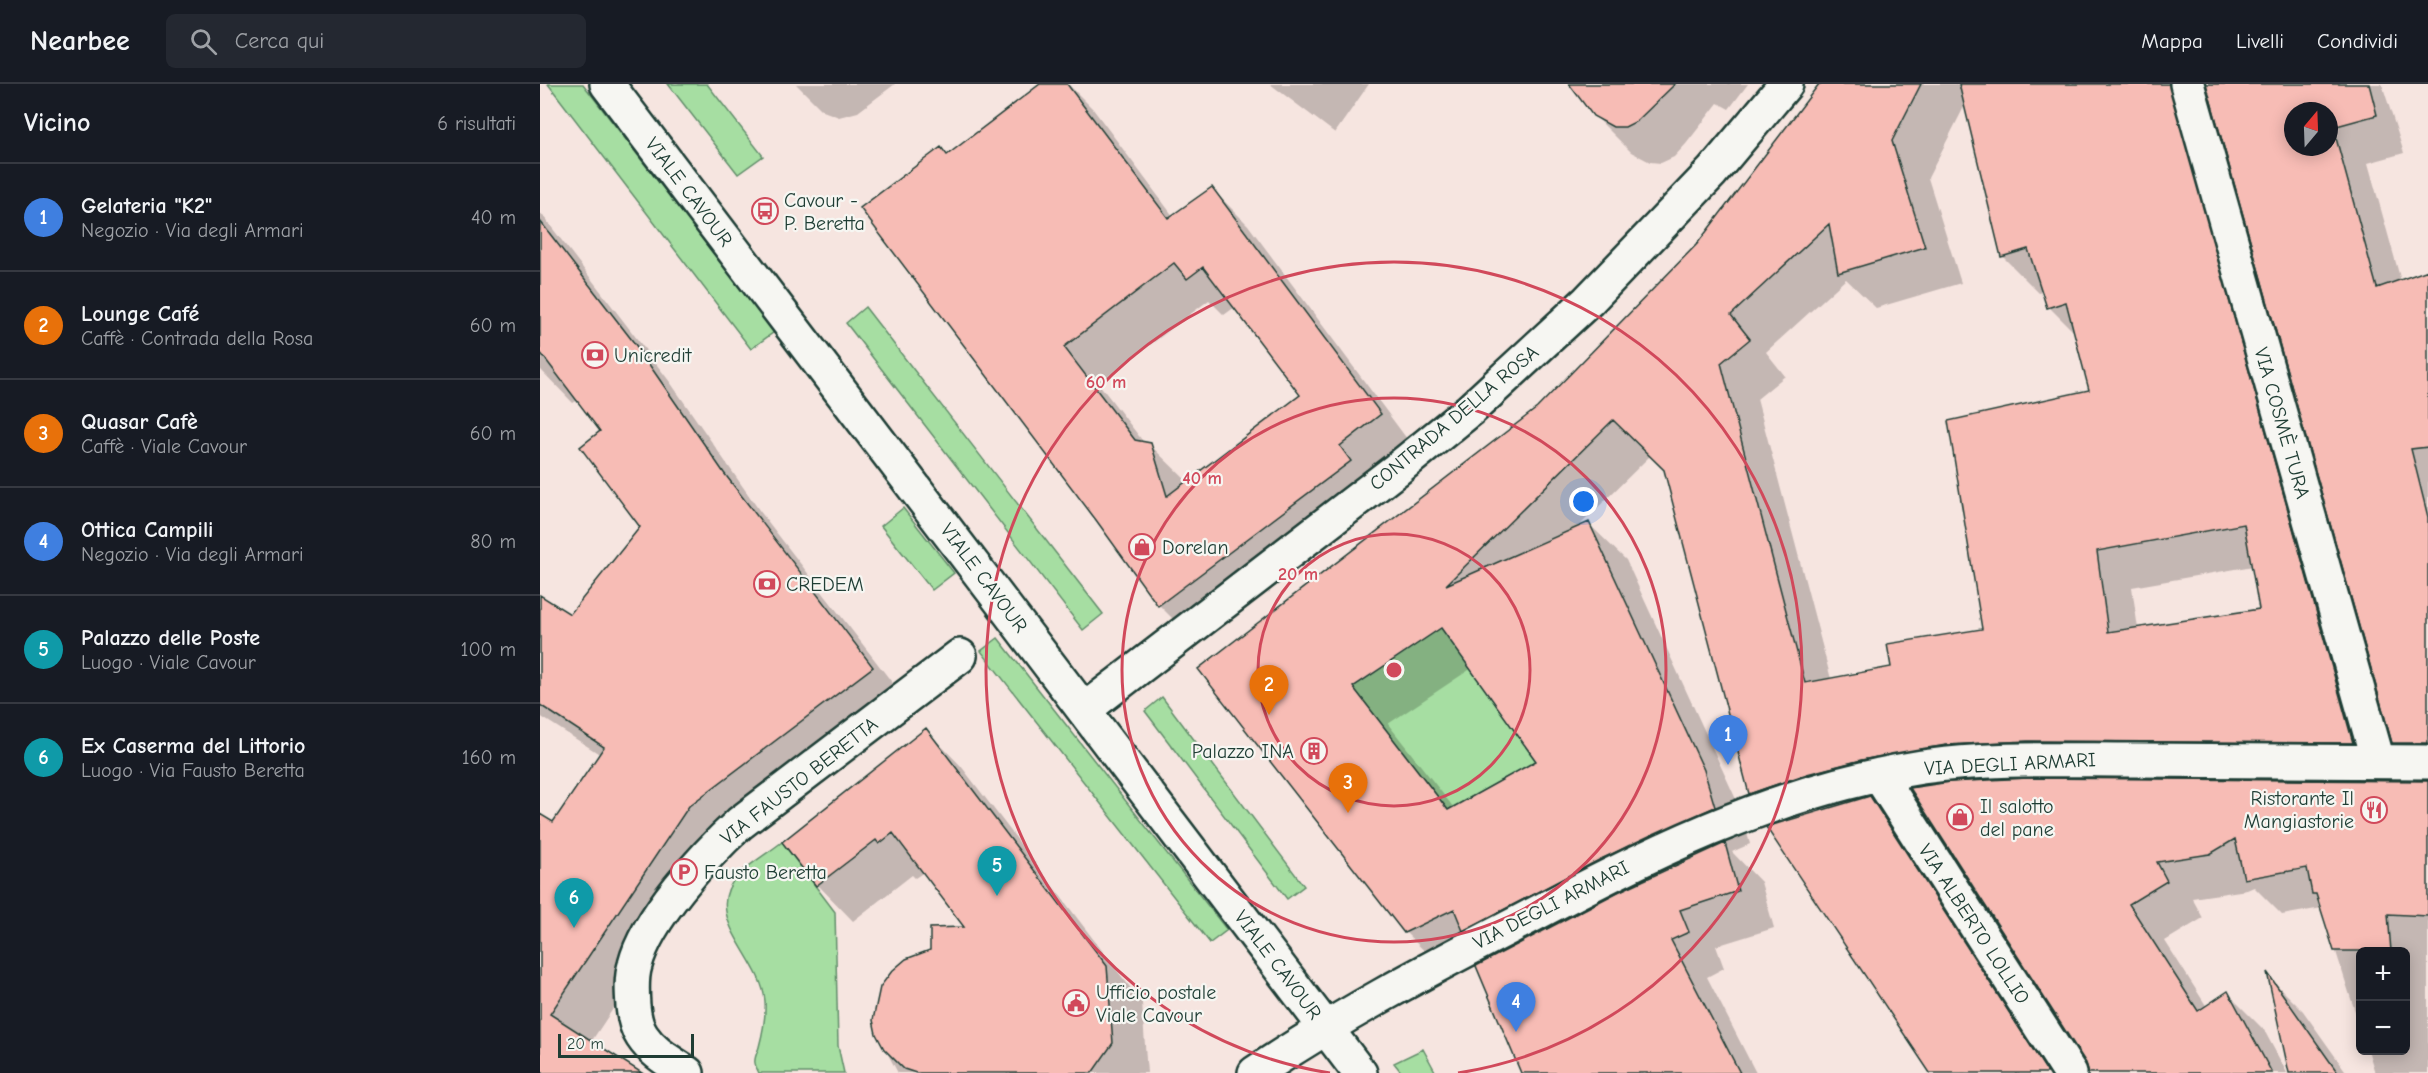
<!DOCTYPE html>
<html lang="it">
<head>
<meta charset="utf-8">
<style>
  :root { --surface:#171b24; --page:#242831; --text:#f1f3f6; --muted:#9ea1a6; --line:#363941; --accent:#d93025 }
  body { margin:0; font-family:"Comic Neue",sans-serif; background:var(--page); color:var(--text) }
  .controls { position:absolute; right:18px; bottom:18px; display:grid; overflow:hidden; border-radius:9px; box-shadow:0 3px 15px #0003 }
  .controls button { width:54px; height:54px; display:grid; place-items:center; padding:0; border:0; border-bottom:2px solid var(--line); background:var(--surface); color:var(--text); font:30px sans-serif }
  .compass { position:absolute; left:1744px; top:18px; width:54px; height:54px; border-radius:50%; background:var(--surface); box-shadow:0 3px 15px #0003; rotate:19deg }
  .scale { position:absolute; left:18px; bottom:15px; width:136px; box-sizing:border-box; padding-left:6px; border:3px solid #1f3d34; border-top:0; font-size:16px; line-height:21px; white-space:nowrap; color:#1f3d34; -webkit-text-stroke:4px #f6f6f2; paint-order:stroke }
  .you { position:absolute; left:1044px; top:418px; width:21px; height:21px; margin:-15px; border:4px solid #fff; border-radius:50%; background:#1a73e8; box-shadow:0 0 0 9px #1a73e833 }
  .badge { display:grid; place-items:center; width:39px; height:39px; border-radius:50%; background:var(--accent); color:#fff; font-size:20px; font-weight:700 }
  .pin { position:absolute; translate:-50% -50px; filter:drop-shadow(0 2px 3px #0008) }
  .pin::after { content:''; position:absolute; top:32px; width:21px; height:18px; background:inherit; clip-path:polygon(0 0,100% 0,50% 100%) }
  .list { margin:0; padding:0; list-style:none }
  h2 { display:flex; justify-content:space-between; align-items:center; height:78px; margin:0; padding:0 24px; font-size:26px }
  h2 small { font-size:20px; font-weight:400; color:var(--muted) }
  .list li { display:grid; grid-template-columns:39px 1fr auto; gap:18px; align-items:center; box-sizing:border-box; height:108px; padding:0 24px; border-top:2px solid var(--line) }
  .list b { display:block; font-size:22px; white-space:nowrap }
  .list p { margin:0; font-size:20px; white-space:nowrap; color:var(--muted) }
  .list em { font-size:20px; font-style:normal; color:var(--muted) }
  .icon { flex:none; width:33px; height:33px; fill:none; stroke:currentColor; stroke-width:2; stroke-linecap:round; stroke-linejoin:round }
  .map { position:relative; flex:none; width:1888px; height:989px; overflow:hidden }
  header { display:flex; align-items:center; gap:36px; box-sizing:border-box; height:84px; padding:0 30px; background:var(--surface); border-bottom:2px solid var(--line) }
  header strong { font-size:28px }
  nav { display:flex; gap:33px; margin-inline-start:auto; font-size:21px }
  .search { width:420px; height:54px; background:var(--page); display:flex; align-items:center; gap:15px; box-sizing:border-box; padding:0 21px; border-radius:9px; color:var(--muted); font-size:22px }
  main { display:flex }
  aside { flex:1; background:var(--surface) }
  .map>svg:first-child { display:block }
</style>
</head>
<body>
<header>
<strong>Nearbee</strong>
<div class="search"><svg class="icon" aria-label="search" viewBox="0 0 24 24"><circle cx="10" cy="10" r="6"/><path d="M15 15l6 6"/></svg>Cerca qui</div>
<nav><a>Mappa</a><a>Livelli</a><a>Condividi</a></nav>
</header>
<main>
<aside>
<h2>Vicino<small>6 risultati</small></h2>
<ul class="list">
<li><span class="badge" style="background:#3f7fe0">1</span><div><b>Gelateria &quot;K2&quot;</b><p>Negozio · Via degli Armari</p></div><em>40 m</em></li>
<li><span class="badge" style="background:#e8710a">2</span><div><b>Lounge Café</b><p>Caffè · Contrada della Rosa</p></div><em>60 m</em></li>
<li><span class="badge" style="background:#e8710a">3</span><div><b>Quasar Cafè</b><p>Caffè · Viale Cavour</p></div><em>60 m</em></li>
<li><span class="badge" style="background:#3f7fe0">4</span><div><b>Ottica Campili</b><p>Negozio · Via degli Armari</p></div><em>80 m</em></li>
<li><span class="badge" style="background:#0f9aa8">5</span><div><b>Palazzo delle Poste</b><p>Luogo · Viale Cavour</p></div><em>100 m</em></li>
<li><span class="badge" style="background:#0f9aa8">6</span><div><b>Ex Caserma del Littorio</b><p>Luogo · Via Fausto Beretta</p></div><em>160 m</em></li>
</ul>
</aside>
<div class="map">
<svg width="1888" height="989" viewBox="0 0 1888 989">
  <rect width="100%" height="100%" fill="#f6e5e0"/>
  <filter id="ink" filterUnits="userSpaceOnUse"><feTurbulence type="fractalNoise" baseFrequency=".0167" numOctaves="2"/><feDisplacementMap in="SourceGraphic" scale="12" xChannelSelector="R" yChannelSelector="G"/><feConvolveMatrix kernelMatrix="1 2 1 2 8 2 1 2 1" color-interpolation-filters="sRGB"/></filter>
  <g filter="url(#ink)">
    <path fill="#a6dea2" stroke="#628e6b" stroke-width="1.5" d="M8,0h35l191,248 -23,17z
      M128,0h39l56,72 -25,18z
      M325,223l238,307 -20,16 -237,-307z
      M363,424l51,65 -22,17 -51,-64z
      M901,543l95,134 -88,49 -95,-123z
      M458,554l229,292 -17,13 -229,-292z
      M622,613l142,189 -17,13 -142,-188z
      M242,758l53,70 3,134 6,27h-85c-2,-4 -5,-9 -4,-13 0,-4 3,-9 4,-13 4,-15 7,-31 6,-46 -3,-43 -66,-85 -27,-126 13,-12 30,-22 44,-33z
      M883,965l13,24h-34l-8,-10z"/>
    <path fill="#0003" fill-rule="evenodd" d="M256,0h99l-37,28 -19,5 -16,-6z
      M503,0h25l25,25 80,107 39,-27 36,36 168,226 -221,190 -36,-36 -211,-449zM669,216l15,15 11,-8 67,88 -114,87 -38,-37 -5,-1 -46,-60z
      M730,0h99l-34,49z
      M1044,0h164l-19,25 -11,-6 -32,41 -12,13 -13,6 -11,-1 -19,-10 -37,-37z
      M1280,0h562l22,69 -36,10 33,118 27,4v491l-34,-34 -180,-637 -4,3 -5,19 184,652 -324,-2 -13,1v2l376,2v291h-53l-7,-23h38v-98h-46v75l-38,-119 -40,7 -28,-28 -7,3 -55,8 11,20 -38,23 42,66 20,-14 37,37 23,43h-197l-3,-11 -172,-269 -41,9 33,33 152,238h-128l-149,-249 -31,-31 -86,-323 -14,-15 -75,74 13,-5 37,36 114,248 10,36 -18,8 29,30 13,46 -58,18 8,22 -17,9 49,96h-233l-30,-114 -10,-10 -41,19 -37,-36 -205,-263 338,-260 161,-164zM1425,21l37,151 37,37 5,-2 5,16 27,27 15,57 -107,239 -91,38 -62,11 -74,-280 28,-23 -19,-24 80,-73 30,29 85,-25 -33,-105zM1753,27h36v36h-36zM1713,482l8,44 -123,19 -6,-42zM932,584l66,93 -84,47 -66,-84z
      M0,128l130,170 89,128 149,193 -184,138 -133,201 47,31h-98v-258l14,9 47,-69 -61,-39v-120l30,20 72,-89 -40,-95 -24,-32 -5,3 -33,-34z
      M386,646l35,36 181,237 5,70h-249l-21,-39 55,-83 35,-22 -43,-57 -9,6 -3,-3 -59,46 -35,-36 -34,-43z
      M1729,893l34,34 44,62h-56z"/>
    <path fill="#f7bcb5" stroke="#1f3d34" stroke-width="1.5" fill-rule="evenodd" d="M500,0h27l101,134 44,-31 169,227 -41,32 11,15 -193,145 -62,-86 -236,-312 81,-61 6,8zM634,179l13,16 16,-12 97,128 -133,101 -16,-53 -16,-3 -71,-93z
      M1029,0h106l-38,37 -12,6h-12l-20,-11z
      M1279,0h102l-29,57 33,106 -87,26 -9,-49 -98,91 19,24 -29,24 84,320 86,-16 -4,-23 95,-15 -34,-208 141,-31 -23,-88 -19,6 -19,-59 -27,8 -42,-173h210l184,659 -326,-2 -81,4 -85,15 -54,14 -58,20 -85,-324 -51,-50 -167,165 143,-63 115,248 11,37 -114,52 -138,72 -9,-22 -50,24 -206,-264 339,-261 160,-164zM1704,440l15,85 -151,23 -11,-81zM901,544l95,133 -88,49 -95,-123z
      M1666,0h163l8,31 -44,12 44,161 51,-18v177l-17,2 17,68v226h-36zM1753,27h36v36h-36z
      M0,137l95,123 89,129 149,194 -184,139 -139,208 92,59h-102v-259l13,8 51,-75 -64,-42v-110l30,19 70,-87 -60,-80 20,-16 -60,-79z
      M386,644l181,238 6,77 -21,30h-176l-12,-4 -20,-20 -8,-15 -3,-14 7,-33 12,-16 14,-12 24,-9v-22l34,-1 -71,-94 -14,11 -3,-4 -60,46 -34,-44z
      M1488,694l400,3v135l-40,-2 3,37h-57l-18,-57h-4l-5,-26 -63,11 -9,-40 -25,15 -53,8 10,19 -38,23 69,107 30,-20 44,82h-183l-3,-10 -176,-275 40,-6z
      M1330,712l178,277h-118l-164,-246z
      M1185,759l13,48 -58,19 9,22 -18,8 69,133h-219l-45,-107 142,-74z
      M1727,888l71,101h-49z"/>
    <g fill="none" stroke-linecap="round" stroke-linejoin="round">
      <defs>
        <path id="street" d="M1647,0l191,677
          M544,626l312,-240 74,-60 118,-109 124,-129 74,-88
          M1339,691l191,298
          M147,989c-16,-11 -34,-20 -45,-37 -6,-9 -8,-20 -9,-30 -1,-14 -2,-28 2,-41 12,-47 70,-110 105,-142l220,-167
          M715,989c82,-55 168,-101 255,-146 134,-71 260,-136 412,-160 69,-10 142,-7 212,-7 98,1 196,1 294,2"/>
        <path id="secondary" d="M67,0l753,989"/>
      </defs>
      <use href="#street" stroke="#1f3d34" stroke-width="38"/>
      <use href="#secondary" stroke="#1f3d34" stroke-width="38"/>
      <use href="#street" stroke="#f6f6f2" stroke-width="33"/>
      <use href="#secondary" stroke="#f6f6f2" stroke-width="33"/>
    </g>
  </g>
  <g fill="none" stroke="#d1495b" stroke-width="3">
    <circle cx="854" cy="586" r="136"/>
    <circle cx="854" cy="586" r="272"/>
    <path d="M790 989A408 408 0 1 1 918 989"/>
  </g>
  <defs>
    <symbol id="bus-ring" viewBox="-11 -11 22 22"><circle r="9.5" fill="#f6f6f2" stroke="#d1495b" stroke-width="1.5"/><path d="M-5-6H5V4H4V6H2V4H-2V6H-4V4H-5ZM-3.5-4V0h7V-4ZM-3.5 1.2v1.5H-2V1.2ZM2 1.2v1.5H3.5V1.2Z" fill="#d1495b"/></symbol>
    <symbol id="bank-ring" viewBox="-11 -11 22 22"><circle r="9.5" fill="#f6f6f2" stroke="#d1495b" stroke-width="1.5"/><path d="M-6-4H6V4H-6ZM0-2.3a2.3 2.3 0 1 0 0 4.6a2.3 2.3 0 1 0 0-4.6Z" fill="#d1495b"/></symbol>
    <symbol id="shop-ring" viewBox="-11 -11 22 22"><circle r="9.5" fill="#f6f6f2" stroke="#d1495b" stroke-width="1.5"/><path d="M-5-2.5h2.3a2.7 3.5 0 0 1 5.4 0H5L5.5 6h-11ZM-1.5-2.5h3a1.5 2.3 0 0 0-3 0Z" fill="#d1495b"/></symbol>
    <symbol id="building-ring" viewBox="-11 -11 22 22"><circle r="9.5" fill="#f6f6f2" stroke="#d1495b" stroke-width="1.5"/><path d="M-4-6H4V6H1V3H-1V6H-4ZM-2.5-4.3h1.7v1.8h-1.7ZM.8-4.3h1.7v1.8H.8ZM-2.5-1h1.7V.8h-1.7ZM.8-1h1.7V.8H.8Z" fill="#d1495b"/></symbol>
    <symbol id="restaurant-ring" viewBox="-11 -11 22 22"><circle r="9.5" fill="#f6f6f2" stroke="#d1495b" stroke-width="1.5"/><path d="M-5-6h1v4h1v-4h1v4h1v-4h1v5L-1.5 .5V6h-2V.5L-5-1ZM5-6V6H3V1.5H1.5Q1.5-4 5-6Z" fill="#d1495b"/></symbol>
    <symbol id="parking-ring" viewBox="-11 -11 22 22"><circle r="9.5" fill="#f6f6f2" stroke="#d1495b" stroke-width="1.5"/><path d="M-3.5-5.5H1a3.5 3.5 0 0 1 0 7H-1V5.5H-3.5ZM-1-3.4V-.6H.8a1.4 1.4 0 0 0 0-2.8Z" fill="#d1495b"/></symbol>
    <symbol id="civic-ring" viewBox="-11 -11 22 22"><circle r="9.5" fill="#f6f6f2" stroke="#d1495b" stroke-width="1.5"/><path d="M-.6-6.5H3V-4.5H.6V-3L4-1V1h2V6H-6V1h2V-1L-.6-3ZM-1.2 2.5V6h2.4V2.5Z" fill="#d1495b"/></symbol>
  </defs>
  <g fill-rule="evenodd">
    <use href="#bus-ring" x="210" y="112" width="30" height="30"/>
    <use href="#bank-ring" x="40" y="256" width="30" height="30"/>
    <use href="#shop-ring" x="587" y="448" width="30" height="30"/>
    <use href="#bank-ring" x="212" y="485" width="30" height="30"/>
    <use href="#building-ring" x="759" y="652" width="30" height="30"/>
    <use href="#restaurant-ring" x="1819" y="711" width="30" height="30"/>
    <use href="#shop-ring" x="1405" y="718" width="30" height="30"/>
    <use href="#parking-ring" x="129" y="773" width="30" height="30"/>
    <use href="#civic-ring" x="521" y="904" width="30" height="30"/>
  </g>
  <g text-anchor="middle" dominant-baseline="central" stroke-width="4.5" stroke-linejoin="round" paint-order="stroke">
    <g font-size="20" fill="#1f3d34" stroke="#f6f6f2">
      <text transform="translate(149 108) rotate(53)">VIALE CAVOUR</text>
      <text transform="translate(914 334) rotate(-40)">CONTRADA DELLA ROSA</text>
      <text transform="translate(1742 339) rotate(74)">VIA COSMÈ TURA</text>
      <text transform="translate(444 494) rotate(53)">VIALE CAVOUR</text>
      <text transform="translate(1470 680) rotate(-3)">VIA DEGLI ARMARI</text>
      <text transform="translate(259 697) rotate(-38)">VIA FAUSTO BERETTA</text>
      <text transform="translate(1011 821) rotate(-27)">VIA DEGLI ARMARI</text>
      <text transform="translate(1434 840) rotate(57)">VIA ALBERTO LOLLIO</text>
      <text transform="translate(738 881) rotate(53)">VIALE CAVOUR</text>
    </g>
    <g font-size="20" fill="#1f3d34" stroke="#f6f6f2" text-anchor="start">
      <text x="244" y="116">Cavour -<tspan x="244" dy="23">P. Beretta</tspan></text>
      <text x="74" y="271">Unicredit</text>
      <text x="622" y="463">Dorelan</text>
      <text x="246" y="500">CREDEM</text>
      <text x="754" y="667" text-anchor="end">Palazzo INA</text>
      <text x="1814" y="714" text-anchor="end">Ristorante Il<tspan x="1814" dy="23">Mangiastorie</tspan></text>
      <text x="1440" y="722">Il salotto<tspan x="1440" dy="23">del pane</tspan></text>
      <text x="164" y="788">Fausto Beretta</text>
      <text x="556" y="908">Ufficio postale<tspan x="556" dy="23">Viale Cavour</tspan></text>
    </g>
  </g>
  <circle cx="854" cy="586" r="9" fill="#d1495b" stroke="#f6f6f2" stroke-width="3"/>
  <g font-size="18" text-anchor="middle" font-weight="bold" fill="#d1495b" stroke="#f6f6f2" stroke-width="4.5" stroke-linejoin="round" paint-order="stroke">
    <text x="566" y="304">60 m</text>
    <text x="662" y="400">40 m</text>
    <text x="758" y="496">20 m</text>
  </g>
</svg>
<div class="controls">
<button>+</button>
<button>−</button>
</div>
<svg class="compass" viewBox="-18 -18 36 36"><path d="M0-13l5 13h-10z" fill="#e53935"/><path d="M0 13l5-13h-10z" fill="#9ea1a6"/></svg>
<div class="scale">20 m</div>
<div class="you"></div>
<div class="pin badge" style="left:1188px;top:681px;background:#3f7fe0">1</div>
<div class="pin badge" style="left:729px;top:631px;background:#e8710a">2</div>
<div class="pin badge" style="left:808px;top:729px;background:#e8710a">3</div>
<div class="pin badge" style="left:976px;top:948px;background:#3f7fe0">4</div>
<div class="pin badge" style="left:457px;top:812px;background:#0f9aa8">5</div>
<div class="pin badge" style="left:34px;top:844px;background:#0f9aa8">6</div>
</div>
</main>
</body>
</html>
